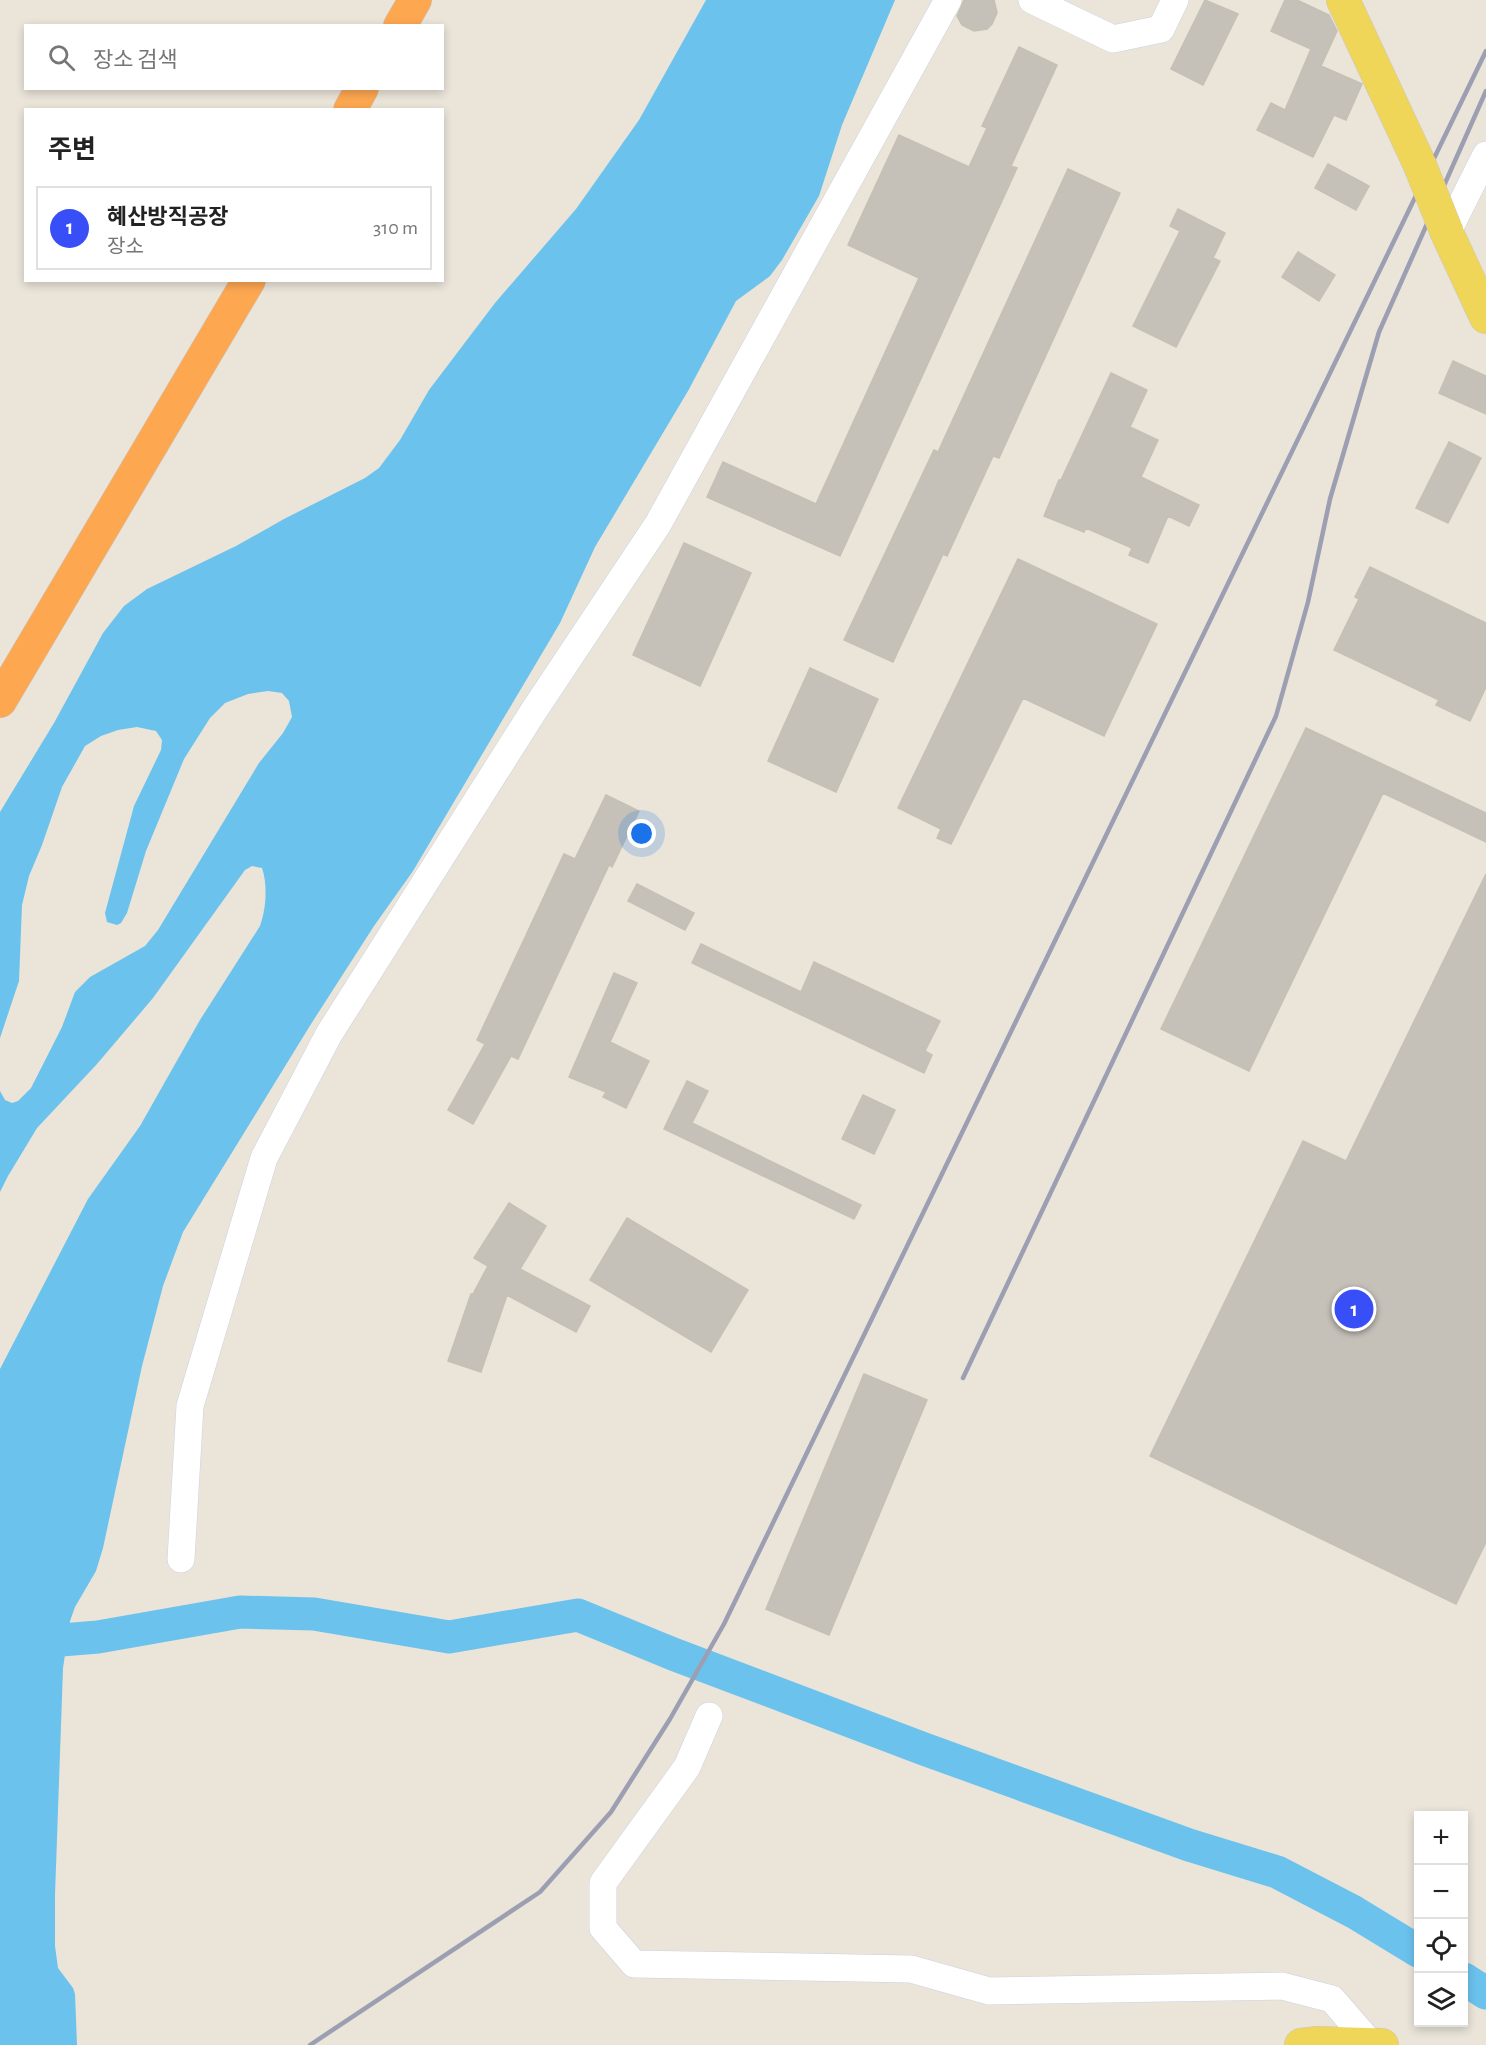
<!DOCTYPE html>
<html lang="ko">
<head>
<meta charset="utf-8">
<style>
  :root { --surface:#fff; --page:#f2f2f2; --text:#222; --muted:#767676; --line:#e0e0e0; --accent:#384ff8 }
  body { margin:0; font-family:"Alegreya Sans","Noto Sans KR",sans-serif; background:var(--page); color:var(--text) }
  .controls { position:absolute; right:18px; bottom:18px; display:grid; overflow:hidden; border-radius:0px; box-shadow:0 3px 9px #0003 }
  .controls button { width:54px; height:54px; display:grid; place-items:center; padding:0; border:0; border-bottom:2px solid var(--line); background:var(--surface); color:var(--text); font:30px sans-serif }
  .you { position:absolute; left:642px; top:834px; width:21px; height:21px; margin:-15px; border:4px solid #fff; border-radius:50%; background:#1a73e8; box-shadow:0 0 0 9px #1a73e833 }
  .badge { display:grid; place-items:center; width:39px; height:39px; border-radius:50%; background:var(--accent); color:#fff; font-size:20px; font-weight:700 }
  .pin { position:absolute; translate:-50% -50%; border:3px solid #fff; box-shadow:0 2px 6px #0006 }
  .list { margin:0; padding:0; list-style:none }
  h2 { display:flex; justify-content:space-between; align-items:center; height:78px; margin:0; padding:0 24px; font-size:26px }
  h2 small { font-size:20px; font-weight:400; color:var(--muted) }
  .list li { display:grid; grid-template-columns:39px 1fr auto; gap:18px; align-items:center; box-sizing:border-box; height:84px; margin:0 12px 12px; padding:0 12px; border:2px solid var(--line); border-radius:0px }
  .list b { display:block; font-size:22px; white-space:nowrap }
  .list p { margin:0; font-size:20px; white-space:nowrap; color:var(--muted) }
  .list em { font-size:20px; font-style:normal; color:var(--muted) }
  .icon { flex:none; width:33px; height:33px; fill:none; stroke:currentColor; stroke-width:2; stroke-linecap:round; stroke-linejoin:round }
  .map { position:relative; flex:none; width:1486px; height:2045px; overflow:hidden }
  .search { position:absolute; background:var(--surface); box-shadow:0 3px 9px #0003; left:24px; top:24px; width:420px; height:66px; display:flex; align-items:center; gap:15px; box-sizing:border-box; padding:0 21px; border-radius:0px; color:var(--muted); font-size:22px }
  .panel { position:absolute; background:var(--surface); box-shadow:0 3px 9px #0003; left:24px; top:108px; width:420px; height:174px; border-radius:0px }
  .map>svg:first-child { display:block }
</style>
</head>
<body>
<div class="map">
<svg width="1486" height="2045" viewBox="0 0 1486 2045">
  <rect width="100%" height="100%" fill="#eae4d9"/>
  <path fill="#6bc2ed" d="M706,0h189l-53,125 -23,71 -37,64 -12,16 -34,25 -48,90 -93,156 -35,76 -147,248 -39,55 -63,98 -128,208 -20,54 -21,80 -39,182 -7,23 -21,36 -5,14 -7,47 -8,227v51l3,22 15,20 2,6 2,51h-77v-676l88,-170 52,-73 60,-106 60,-94c6,-17 8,-40 2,-58l-10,-2 -7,4 -92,128 -56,66 -60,64 -29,48 -8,16v-101l5,9 7,3 6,-2 13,-13 31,-61 13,-35 15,-15 55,-31 13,-16 101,-167 24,-30 9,-16 -3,-16 -7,-8 -14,-2 -20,3 -23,9 -15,15 -26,41 -38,92 -19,62 -6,10 -4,2 -10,-3 -2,-9 29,-107 27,-56 1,-10 -6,-9 -19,-4 -19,3 -17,6 -16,10 -23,41 -20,58 -13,31 -7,29 -3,76 -19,57v-226l54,-89 49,-90 21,-27 23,-17 89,-43 48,-27 81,-41 14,-10 21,-28 29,-50 66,-87 81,-94 63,-89z"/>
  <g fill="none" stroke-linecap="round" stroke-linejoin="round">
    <path stroke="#6bc2ed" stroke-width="33" d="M0,1645l98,-8 142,-25 74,2 135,23 129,-22 95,39 251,95 265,96 88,27 77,40 64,39
      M1464,1979l22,14"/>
  </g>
  <path fill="#c5c1b9" stroke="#c5c0b3" stroke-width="1.5" d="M964,0h30l3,13 -5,11 -5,5 -13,2 -12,-6 -5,-9z
    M1205,0l33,14 -35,71 -32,-16z
    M1285,0h12l32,15 8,16 -16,35 41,18 -16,36 -12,-5 -21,42 -56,-27 14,-27 14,7 26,-61 -40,-18z
    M1019,47l38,18 -46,101 6,2 -177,388 -133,-59 16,-35 93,42 103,-226 -71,-33 51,-110 70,32 18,-39 -5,-2z
    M1328,164l41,22 -13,24 -41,-22z
    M1068,169l52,24 -121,265 -6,-2 -46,100 -4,-2 -50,108 -49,-22 90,-190 4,2z
    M1178,209l47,24 -12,25 7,3 -44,86 -43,-21 47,-95 -10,-5z
    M1298,252l37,23 -16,26 -37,-24z
    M1453,361l33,15v38l-47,-21z
    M1111,373l36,17 -17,37 28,13 -17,37 58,28 -10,21 -21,-10 -20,47 -19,-8 3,-7 -46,-20 -2,4 -40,-16 15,-36h2z
    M1449,442l32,16 -33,65 -32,-15z
    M684,543l67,30 -51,113 -67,-31z
    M1018,559l139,65 -53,112 -81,-38 -72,146 -14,-6 4,-9 -43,-21z
    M1370,567l116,56v64l-16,34 -34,-16 3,-5 -105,-50 25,-51 -4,-2z
    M810,668l68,31 -42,93 -68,-31z
    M1306,728l180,85v29l-103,-49 -134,278 -88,-42z
    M606,795l33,16 -27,56 -3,-2 -91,194 -7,-3 -38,68 -25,-14 37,-66 -8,-4 87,-186 11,5z
    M1486,874v668l-30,62 -306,-148 153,-315 43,20z
    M637,884l57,29 -9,17 -57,-29z
    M701,944l100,48 13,-30 126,59 -15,30 7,4 -8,18 -232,-110z
    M614,973l23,10 -27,59 39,19 -23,47 -23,-11 3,-5 -37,-15z
    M687,1081l21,10 -16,32 169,82 -7,14 -190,-90z
    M863,1095l32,15 -21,44 -32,-15z
    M509,1203l37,23 -26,43 70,37 -14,26 -69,-37 -26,77 -33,-11 23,-67h2l15,-28 -14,-8z
    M627,1218l121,72 -37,62 -121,-72z
    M864,1374l63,26 -98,235 -63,-26z"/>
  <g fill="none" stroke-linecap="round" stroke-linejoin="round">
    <defs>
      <path id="minor" d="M1032,0l81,39 48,-10 14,-29
        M1447,233l39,-78
        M181,1559l9,-153 74,-248 65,-124 204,-322 125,-188 290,-524
        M709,1716l-22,51 -84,116v45l31,36 277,5 78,22 293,-5 50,13 38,44"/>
      <path id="major" d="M1343,0l76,163
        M1447,233l39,84
        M1301,2045l17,-2 64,2"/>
      <path id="highway" d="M400,26l15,-26
        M350,110l12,-22
        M0,701l249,-421"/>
    </defs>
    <use href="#minor" stroke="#ced1e1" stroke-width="28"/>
    <use href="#major" stroke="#c7c7c7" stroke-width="34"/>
    <use href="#highway" stroke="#c7c7c7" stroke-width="34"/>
    <use href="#minor" stroke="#fff" stroke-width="27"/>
    <use href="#major" stroke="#efd659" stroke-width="33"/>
    <use href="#highway" stroke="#fda751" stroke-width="33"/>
    <path stroke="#9c9eb2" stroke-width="4.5" d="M963,1378l313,-662 32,-114 22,-103 49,-167 107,-241
      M310,2045l230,-153 71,-80 59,-93 54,-95 762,-1573"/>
    <defs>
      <path id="major-bridge" d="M1419,163l28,70"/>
    </defs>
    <use href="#major-bridge" stroke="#c7c7c7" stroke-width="34" stroke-linecap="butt"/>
    <use href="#major-bridge" stroke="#efd659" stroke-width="33"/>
  </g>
</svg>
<div class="controls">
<button>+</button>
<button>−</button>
<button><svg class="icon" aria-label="locate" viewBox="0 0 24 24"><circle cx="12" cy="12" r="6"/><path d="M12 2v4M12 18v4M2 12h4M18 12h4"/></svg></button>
<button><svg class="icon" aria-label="layers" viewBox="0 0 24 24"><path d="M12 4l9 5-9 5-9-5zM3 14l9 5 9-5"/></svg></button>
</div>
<div class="you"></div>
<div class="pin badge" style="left:1354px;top:1309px">1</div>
<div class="search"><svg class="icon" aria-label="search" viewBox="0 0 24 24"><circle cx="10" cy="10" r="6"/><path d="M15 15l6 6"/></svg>장소 검색</div>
<section class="panel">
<h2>주변<small></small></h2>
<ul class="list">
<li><span class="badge">1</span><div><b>혜산방직공장</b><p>장소</p></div><em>310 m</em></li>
</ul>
</section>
</div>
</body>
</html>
